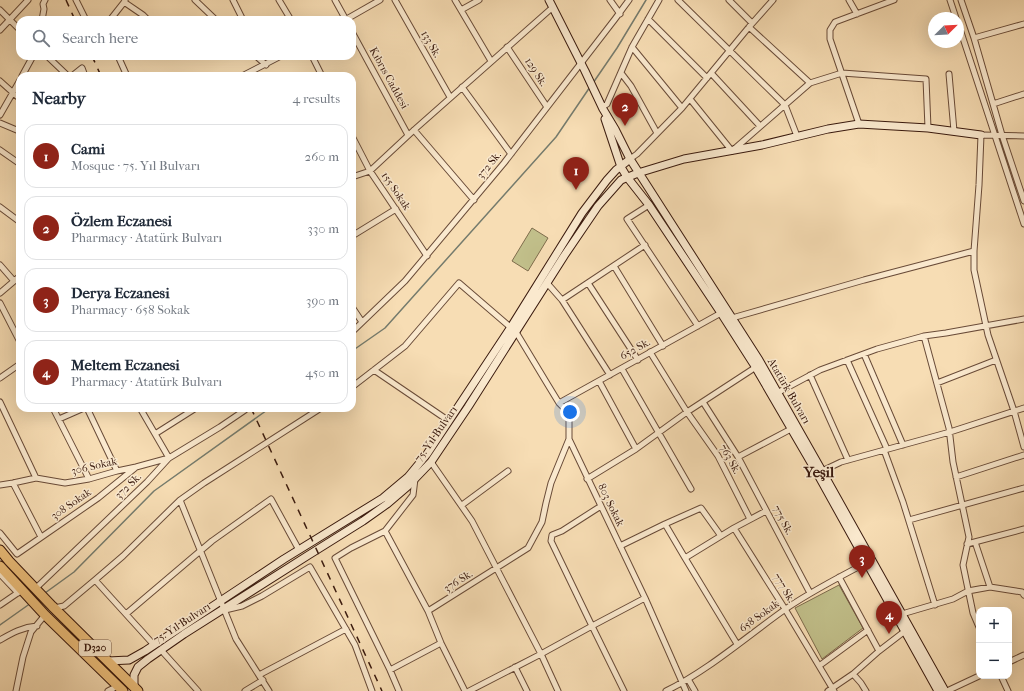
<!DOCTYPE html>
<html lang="en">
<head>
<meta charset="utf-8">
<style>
  :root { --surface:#fff; --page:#f2f2f3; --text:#1f2937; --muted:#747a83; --line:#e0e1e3; --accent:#8f2418 }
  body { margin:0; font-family:"IM FELL French Canon",serif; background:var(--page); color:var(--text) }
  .controls { position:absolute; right:12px; bottom:12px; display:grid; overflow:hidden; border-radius:8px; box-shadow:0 4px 16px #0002 }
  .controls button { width:36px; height:36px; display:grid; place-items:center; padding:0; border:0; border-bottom:1px solid var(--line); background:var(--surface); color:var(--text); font:20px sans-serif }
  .compass { position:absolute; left:928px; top:12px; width:36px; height:36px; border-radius:50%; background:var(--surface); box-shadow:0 4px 16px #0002; rotate:66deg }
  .you { position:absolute; left:570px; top:412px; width:14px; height:14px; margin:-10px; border:3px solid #fff; border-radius:50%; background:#1a73e8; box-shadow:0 0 0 6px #1a73e833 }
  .badge { display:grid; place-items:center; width:26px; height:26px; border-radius:50%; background:var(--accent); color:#fff; font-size:13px; font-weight:700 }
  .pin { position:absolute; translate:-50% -33px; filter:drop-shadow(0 1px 2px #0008) }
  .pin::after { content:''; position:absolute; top:21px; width:14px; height:12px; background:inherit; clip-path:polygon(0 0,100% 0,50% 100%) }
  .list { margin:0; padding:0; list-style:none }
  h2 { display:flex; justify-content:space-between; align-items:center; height:52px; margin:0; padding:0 16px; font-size:17px }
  h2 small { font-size:13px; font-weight:400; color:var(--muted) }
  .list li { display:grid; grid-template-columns:26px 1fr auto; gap:12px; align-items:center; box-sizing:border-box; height:64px; margin:0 8px 8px; padding:0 8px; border:1px solid var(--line); border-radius:12px }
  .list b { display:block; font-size:15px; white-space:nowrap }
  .list p { margin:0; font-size:13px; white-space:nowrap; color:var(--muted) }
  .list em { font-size:13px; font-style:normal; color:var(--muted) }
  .icon { flex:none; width:22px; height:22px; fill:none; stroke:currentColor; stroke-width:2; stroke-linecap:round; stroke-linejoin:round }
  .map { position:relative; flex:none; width:1024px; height:691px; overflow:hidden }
  .search { position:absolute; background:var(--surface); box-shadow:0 4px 16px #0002; left:16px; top:16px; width:340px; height:44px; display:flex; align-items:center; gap:10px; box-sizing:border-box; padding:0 14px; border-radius:12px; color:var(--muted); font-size:15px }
  .panel { position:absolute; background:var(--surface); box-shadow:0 4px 16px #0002; left:16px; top:72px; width:340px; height:340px; border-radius:12px }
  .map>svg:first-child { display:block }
</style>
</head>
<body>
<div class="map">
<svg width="1024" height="691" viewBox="0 0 1024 691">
  <rect width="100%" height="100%" fill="#f7ddb4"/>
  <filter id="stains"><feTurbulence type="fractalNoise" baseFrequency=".005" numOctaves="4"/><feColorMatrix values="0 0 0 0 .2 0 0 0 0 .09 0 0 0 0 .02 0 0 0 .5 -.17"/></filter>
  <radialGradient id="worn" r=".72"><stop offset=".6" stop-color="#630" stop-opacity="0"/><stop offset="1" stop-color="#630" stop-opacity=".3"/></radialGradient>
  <path fill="#c1bf8a" stroke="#7e6c4c" d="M532,228l16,10 -20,33 -16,-10z
    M839,585l24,43 -41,31 -27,-51z"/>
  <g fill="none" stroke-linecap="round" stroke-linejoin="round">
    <path stroke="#757b6d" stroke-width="1.5" d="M593,83l24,-35 29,-48
      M352,351l33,-23 171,-191 34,-50
      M45,593l29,-21 80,-81 116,-83
      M0,625l7,-5 24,-17"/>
    <defs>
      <path id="street" d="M76,0l10,20
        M195,0l21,20
        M233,0l10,20
        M279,0l12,20
        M335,0l11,20
        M395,0l55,97
        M455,0l36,61
        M610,0l10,14
        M678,0l107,105 12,31
        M729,0l23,23
        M849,0l8,14
        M950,0l6,18
        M961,0l13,38 28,97 22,66
        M124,2l19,13 5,5
        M0,10l20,20
        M461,10l18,-10
        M648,19l59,59
        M42,20l2,-11 -1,-5 2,-4
        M110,20l15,-19
        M345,20l35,-20
        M958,23l66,201
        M749,27l61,56
        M0,30l28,-30
        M352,32l56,103
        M974,38l50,-14
        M507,47l40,60
        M632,47l50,61
        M47,56l21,20
        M118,56l9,20
        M256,56l10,9
        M312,56l10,20
        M621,73l10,13 26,47
        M711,73l49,53
        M949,74l5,57
        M22,76l11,-20
        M72,76l10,-8 3,8
        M242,76l39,-20
        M0,81l20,18
        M462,87l49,67
        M690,99l42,52 78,-68 32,-10 84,6 2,49
        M993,104l31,-10
        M602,107l5,-3 25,-57 27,-47
        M0,115l20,-35
        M0,123l19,8 1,-1
        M859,124l-29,-85v-9l5,-8 59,-22
        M414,130l60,70
        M352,136l18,35 57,85
        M1024,136l-43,-1 -2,50 -5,66v19l14,65 26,76 10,36
        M0,150l20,14
        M630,159l7,-5 45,-46 67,-81 24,-27
        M352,177l18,-6 44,-41 139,-123
        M649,205l-22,14 71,107
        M0,207l20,15
        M352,236l44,-27
        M0,265l14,16
        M614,266l49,80
        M547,283l15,17 83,-55
        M588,283l50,77
        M0,293l20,-17
        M562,300l48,75
        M0,303l20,39
        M352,307l10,15
        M732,318l132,-38 110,-29
        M352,332l53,-51 99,-118 111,-144 14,-19
        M924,336l25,92 4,34 16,75 -6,28 10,48 6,14
        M650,352l37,60 31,44 32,63
        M864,354l39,91
        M847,360l40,89
        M622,369l69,120
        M374,370l75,51
        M810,375l38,85
        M0,378l20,-14
        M599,381l37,68
        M937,383l59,-23
        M352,387l53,-41 54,-63 57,49 32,53 11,18 6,6 4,9v21l76,159 41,93
        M777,393l43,-23 57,-21 47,-13 22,-3 78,-14
        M0,402l36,76
        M703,402l35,55 53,-28
        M559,403l162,-90
        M53,408l36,71
        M87,408l30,63
        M59,419l25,-11
        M155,434l41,-26
        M884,450l19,52 32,103
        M738,457l72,136
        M431,462l41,59 69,133 51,-28 -41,-85 1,-6 10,-4 39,-25
        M822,471l19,-9 109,-30 74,-24
        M956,477l68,-22
        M415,479l-2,16 -28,36 43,80 100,-63 14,-26 4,-19 5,-20 18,-44
        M587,479l49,-30 51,-37 69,-45
        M13,483l28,54
        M0,485l13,-2 23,-5 29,5 24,-4 28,-8 19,-4 33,-9 -29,-50
        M180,500l56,139 33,52
        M462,505l46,-34
        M766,511l-32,17 51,81 49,82
        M909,520l115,-32
        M734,528l-49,30 52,86
        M385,531l-34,17 -16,10 55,112 51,-27
        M0,533l17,21 81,-56 37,-30
        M975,542l15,45
        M967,544l57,-15
        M620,546l45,-22
        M685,558l-20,-34 36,-16 20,28
        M0,574l18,19
        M839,577l40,74
        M95,580l59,65
        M35,589l112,-107 22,-24 51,-31 25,-17 -1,-2
        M0,605l22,-15
        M54,608l10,-2 31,-26 28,-24 57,-56 24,-17 117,-75
        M225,610l17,-4 20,-10 48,-29 45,78 17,46
        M428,611l13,32 24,48
        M126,614l86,-73 59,-42 28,51
        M902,614l51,-15 15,-8 22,-4 32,5 2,3
        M0,640c12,-7 23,-13 37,-14
        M161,650l37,41
        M1009,662l15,-7
        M819,666l49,-36
        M515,667l12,24
        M390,670l9,21
        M853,674l26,-23 26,-20
        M259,675l87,-46
        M1001,676l7,15
        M688,679l7,12
        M16,691l7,-34 8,-25 14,-17
        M108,691l10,-5
        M245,691l18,-11
        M469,691l72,-37 17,37
        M624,691l-32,-65 53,-28
        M666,691c43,-21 81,-55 121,-83 25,-17 52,-31 79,-45
        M828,691l25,-17 8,9 5,8
        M947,691l32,-15"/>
      <path id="secondary" d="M549,0l36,71 18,38 12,20 15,30 129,201 63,111 123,220
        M605,119l16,48 6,10 22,28 72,108 32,50 64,110 121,218
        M108,661l21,-1 16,-9 139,-92 99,-61 25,-21 19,-23 84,-127 71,-114 25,-33 9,-10 14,-11
        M134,687v-12l4,-8 10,-8 36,-25 123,-78 56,-35 24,-17 21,-18 23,-24 37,-55 96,-151 34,-50 23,-26 17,-7 46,-14 78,-14 66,-16 31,-5 69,4 53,7"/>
      <path id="highway" d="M0,550l9,11 43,45 86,85
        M0,566l45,49 78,76"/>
    </defs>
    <use href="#street" stroke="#694b38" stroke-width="7"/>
    <use href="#secondary" stroke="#3a1a0e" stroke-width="9"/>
    <use href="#highway" stroke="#3a1a0e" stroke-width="11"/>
    <use href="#street" stroke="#fae9ce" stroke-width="5"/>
    <use href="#secondary" stroke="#fae9ce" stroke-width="7"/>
    <use href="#highway" stroke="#ecbe7a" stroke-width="9"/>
    <path stroke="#3a1a0e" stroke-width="1.5" stroke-dasharray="7 7" stroke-linecap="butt" d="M66,0l9,20
      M92,56l9,20
      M251,408l131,283"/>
  </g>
  <g text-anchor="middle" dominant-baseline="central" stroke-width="3" stroke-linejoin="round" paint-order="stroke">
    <rect fill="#fae9ce" stroke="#745848" stroke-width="1" x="79" y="640" width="32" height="16" rx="3"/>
    <g font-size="10" font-weight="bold" fill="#3a1a0e">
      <text x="95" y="648">D320</text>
    </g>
    <g font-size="11" fill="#3a1a0e" stroke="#fae9ce">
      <text transform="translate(431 44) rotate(60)">133 Sk.</text>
      <text transform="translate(536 72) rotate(57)">129 Sk.</text>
      <text transform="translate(389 78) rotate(61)">Kıbrıs Caddesi</text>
      <text transform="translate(489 165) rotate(-51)">372 Sk.</text>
      <text transform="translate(396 191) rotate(56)">155 Sokak</text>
      <text transform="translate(635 349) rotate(-29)">652 Sk.</text>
      <text transform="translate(789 391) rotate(60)">Atatürk Bulvarı</text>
      <text transform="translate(436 434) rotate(-55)">75. Yıl Bulvarı</text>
      <text transform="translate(730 459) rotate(60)">763 Sk.</text>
      <text transform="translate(94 466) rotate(-13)">306 Sokak</text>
      <text transform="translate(128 486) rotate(-44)">372 Sk.</text>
      <text transform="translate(71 504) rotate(-35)">308 Sokak</text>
      <text transform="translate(611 505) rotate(64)">803 Sokak</text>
      <text transform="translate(783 520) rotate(62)">775 Sk.</text>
      <text transform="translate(458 581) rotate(-32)">376 Sk.</text>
      <text transform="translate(784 588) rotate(58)">777 Sk.</text>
      <text transform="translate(759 616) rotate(-36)">658 Sokak</text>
      <text transform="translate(182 623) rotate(-33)">75. Yıl Bulvarı</text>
    </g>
    <g font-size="15" font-weight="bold" fill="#3a1a0e" stroke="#fae9ce">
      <text x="819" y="472">Yeşil</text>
    </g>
  </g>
  <rect width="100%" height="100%" filter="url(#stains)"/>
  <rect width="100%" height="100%" fill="url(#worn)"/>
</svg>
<div class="controls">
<button>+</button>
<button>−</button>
</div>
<svg class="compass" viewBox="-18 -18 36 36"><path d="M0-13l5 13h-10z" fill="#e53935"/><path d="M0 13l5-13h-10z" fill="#747a83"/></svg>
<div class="you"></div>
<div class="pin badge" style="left:576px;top:190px">1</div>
<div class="pin badge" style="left:625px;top:126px">2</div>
<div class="pin badge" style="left:862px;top:578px">3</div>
<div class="pin badge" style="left:889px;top:634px">4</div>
<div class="search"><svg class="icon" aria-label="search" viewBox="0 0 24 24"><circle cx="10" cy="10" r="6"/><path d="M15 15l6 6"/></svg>Search here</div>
<section class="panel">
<h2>Nearby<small>4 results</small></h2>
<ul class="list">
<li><span class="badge">1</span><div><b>Cami</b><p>Mosque · 75. Yıl Bulvarı</p></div><em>260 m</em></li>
<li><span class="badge">2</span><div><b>Özlem Eczanesi</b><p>Pharmacy · Atatürk Bulvarı</p></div><em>330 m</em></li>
<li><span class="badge">3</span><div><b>Derya Eczanesi</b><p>Pharmacy · 658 Sokak</p></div><em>390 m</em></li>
<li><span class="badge">4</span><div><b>Meltem Eczanesi</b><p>Pharmacy · Atatürk Bulvarı</p></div><em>450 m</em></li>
</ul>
</section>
</div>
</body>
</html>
